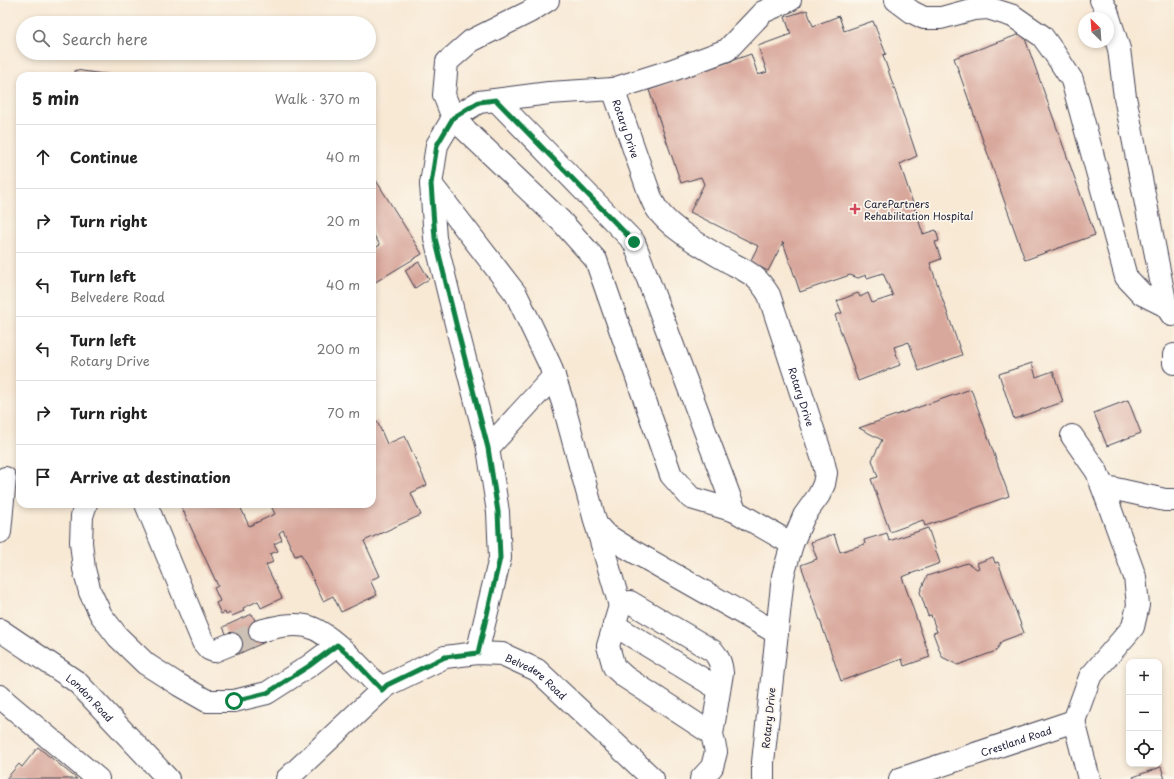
<!DOCTYPE html>
<html lang="en">
<head>
<meta charset="utf-8">
<style>
  :root { --surface:#fff; --page:#f2f2f2; --text:#222; --muted:#767676; --line:#e0e0e0 }
  body { margin:0; font-family:"Playpen Sans",sans-serif; background:var(--page); color:var(--text) }
  .controls { position:absolute; right:12px; bottom:12px; display:grid; overflow:hidden; border-radius:8px; box-shadow:0 2px 6px #0003 }
  .controls button { width:36px; height:36px; display:grid; place-items:center; padding:0; border:0; border-bottom:1px solid var(--line); background:var(--surface); color:var(--text); font:20px sans-serif }
  .compass { position:absolute; left:1078px; top:12px; width:36px; height:36px; border-radius:50%; background:var(--surface); box-shadow:0 2px 6px #0003; rotate:335deg }
  .stop { position:absolute; width:12px; height:12px; margin:-9px; border:3px solid #0b8043; border-radius:50%; background:#fff }
  .stop.end { background:#0b8043; border-color:#fff; box-shadow:0 1px 4px #0008 }
  .list { margin:0; padding:0; list-style:none }
  h2 { display:flex; justify-content:space-between; align-items:center; height:52px; margin:0; padding:0 16px; font-size:17px }
  h2 small { font-size:13px; font-weight:400; color:var(--muted) }
  .list li { display:grid; grid-template-columns:26px 1fr auto; gap:12px; align-items:center; box-sizing:border-box; height:64px; padding:0 16px; border-top:1px solid var(--line) }
  .list b { display:block; font-size:15px; white-space:nowrap }
  .list p { margin:0; font-size:13px; white-space:nowrap; color:var(--muted) }
  .list em { font-size:13px; font-style:normal; color:var(--muted) }
  .icon { flex:none; width:22px; height:22px; fill:none; stroke:currentColor; stroke-width:2; stroke-linecap:round; stroke-linejoin:round }
  .map { position:relative; flex:none; width:1174px; height:779px; overflow:hidden }
  .search { position:absolute; background:var(--surface); box-shadow:0 2px 6px #0003; left:16px; top:16px; width:360px; height:44px; display:flex; align-items:center; gap:10px; box-sizing:border-box; padding:0 14px; border-radius:22px; color:var(--muted); font-size:15px }
  .panel { position:absolute; background:var(--surface); box-shadow:0 2px 6px #0003; left:16px; top:72px; width:360px; height:436px; border-radius:12px }
  .map>svg:first-child { display:block }
</style>
</head>
<body>
<div class="map">
<svg width="1174" height="779" viewBox="0 0 1174 779">
  <rect width="100%" height="100%" fill="#fbf7ec"/>
  <filter id="ink" filterUnits="userSpaceOnUse"><feTurbulence type="fractalNoise" baseFrequency=".025" numOctaves="2"/><feDisplacementMap in="SourceGraphic" scale="8" xChannelSelector="R" yChannelSelector="G"/><feConvolveMatrix kernelMatrix="1 2 1 2 8 2 1 2 1" color-interpolation-filters="sRGB"/></filter>
  <filter id="wash" filterUnits="userSpaceOnUse"><feTurbulence type="fractalNoise" baseFrequency=".012" numOctaves="4" result="noise"/><feDisplacementMap in="SourceGraphic" scale="16" xChannelSelector="R" yChannelSelector="G"/><feGaussianBlur stdDeviation="0.9" result="paint"/><feColorMatrix in="noise" values="0 0 0 0 0 0 0 0 0 0 0 0 0 0 0 0 0 1.4 0 .05"/><feComposite in="paint" operator="in"/></filter>
  <g filter="url(#wash)">
    <rect width="100%" height="100%" fill="#f8e9d5"/>
    <g id="blocks">
      <path fill="#d9a89c" d="M807,10l6,16 26,-10 5,15 29,-10 13,33 -3,1 34,101 -17,8 23,70 13,-4 3,11 -4,1 6,17 -11,4 32,92 -43,16 -10,-29 -15,5 6,18 -42,16 -23,-66 7,-2 -5,-12 21,-8 2,4 8,-4 4,10 21,-7 -10,-23 -16,5 -1,-3 -8,3 -8,-3 -50,17 -17,-50 -15,29 -18,-9 8,-16 -68,-34 14,-28 -3,-7 -20,6 -32,-93 102,-36 7,21 9,-3 -9,-26 33,-12 -6,-17z
        M1023,33l72,202 -70,25 -71,-202z
        M75,70l36,5v1h-36z
        M372,174l50,80 -50,30v-34l8,-5 -8,-13z
        M419,262l10,17 -14,9 -10,-18z
        M1032,363l4,14 17,-6 10,31 -49,17 -15,-45z
        M971,389l38,107 -84,30 -2,-6 -33,12 -19,-53 7,-2 -6,-17 10,-20 -23,-12z
        M1128,400l13,33 -34,13 -13,-33z
        M377,421l10,23 18,-8 22,49 -16,8 10,22 -57,26 16,35 -10,4 7,15 -36,17 -8,-16 -10,5 -22,-47 -6,2 -12,-26 -4,3 3,7 -8,4 4,7 -8,3 3,8 -7,3 16,33 -21,10 -3,-7 -15,7 1,3 -12,5 -2,-3 -4,2 -1,-3 -4,2 -5,-11 4,-2 -6,-13 4,-2 -36,-78 9,-4h48l10,22 26,-12 -5,-10h102v-81z
        M928,528l12,35 -38,14 28,80 -26,9 -2,-7 -61,22 -40,-116 16,-6 -6,-17 23,-8 6,18 25,-8 -1,-4 23,-7 2,8z
        M993,557l2,6 3,-1 26,71 -22,8 -6,10 -38,14 -16,-8 -9,-24 4,-1 -6,-17 -3,1 -8,-24 7,-16 40,-13 10,6 2,-1 -2,-5z
        M252,614l13,28 -29,13 -13,-28z
        M38,747l39,32h-71l13,-15 3,3z
        M1161,767l4,12h-31l-1,-2z"/>
    </g>
  </g>
  <g filter="url(#ink)">
    <use href="#blocks" fill-opacity="0" stroke="#424052" stroke-width="1"/>
    <g fill="none" stroke-linecap="round" stroke-linejoin="round">
      <path stroke="#cdc1b6" stroke-width="22" stroke-dasharray="22 11" stroke-linecap="butt" d="M231,644l29,-13"/>
      <defs>
        <g id="minor">
          <path d="M548,0l-19,12 -58,29 -24,21 -3,33 9,23 108,103 35,39 75,215 20,23 44,13 57,33"/>
          <path d="M896,0l16,12 12,6h17l33,-9 14,-1 25,8 29,20 13,18 17,26 54,197 16,17 24,12"/>
          <path d="M1101,0l6,11 12,38 6,48 41,209 6,9"/>
          <path d="M613,89l57,-18 57,-21 36,-38 27,-12"/>
          <path d="M496,100l138,142 101,269"/>
          <path d="M431,184l85,110 34,71 13,38 33,121 9,10 19,12 153,87"/>
          <path d="M1174,355v8"/>
          <path d="M1072,436l25,36 38,105 3,28 -5,22 -43,50 -16,44"/>
          <path d="M488,448l66,-72"/>
          <path d="M1102,486l63,14h9"/>
          <path d="M86,504l-4,12 -1,26 3,27 6,23 11,23 17,22 28,27 33,21 28,16h27l33,-8 42,-27 28,-21"/>
          <path d="M146,504l57,138 6,7 5,2 17,-7"/>
          <path d="M596,524l24,82"/>
          <path d="M0,532l5,-54"/>
          <path d="M614,625l105,64"/>
          <path id="s1" d="M0,630l77,52 91,97"/>
          <path d="M260,631c16,-4 30,-8 46,-5 23,4 60,47 76,64"/>
          <path id="s2" d="M477,653l23,-95 -2,-46 -10,-64 -29,-112 -24,-98 -4,-54 6,-39 16,-27 26,-16 70,-9 64,-4 37,106c2,5 4,10 7,14 13,20 51,41 72,53 19,10 28,13 40,33l54,165 3,13 -2,11 -5,11 -15,21 -12,28 -9,32 -20,186v17"/>
          <path d="M0,696l6,6 92,77"/>
          <path d="M1074,721l15,58"/>
          <path id="s3" d="M287,779l100,-94 58,-28 32,-4 25,1 35,16 116,109"/>
          <path d="M701,779l11,-12 4,-15 -4,-18 10,-61c-1,-10 -3,-15 -9,-22l-83,-49 -5,1 -5,3 -12,40 6,21 11,10 87,57"/>
          <path id="s4" d="M900,779l174,-58"/>
        </g>
      </defs>
      <use href="#minor" stroke="#424052" stroke-width="24"/>
      <use href="#minor" stroke="#fff" stroke-width="22"/>
    </g>
  </g>
  <g fill="none" stroke-linecap="round" stroke-linejoin="round" filter="url(#ink)">
    <path stroke="#0b8043" stroke-width="5" d="M234,701l33,-8 42,-27 28,-21 15,13 30,32 5,-5 58,-28 33,-4 22,-95 -2,-46 -10,-64 -29,-112 -24,-98 -4,-54 6,-39 16,-27 26,-16 17,-2 138,142"/>
  </g>
  <path fill="#d1495b" stroke="#fbf7ec" stroke-width="1.5" d="M853 203h4v4h4v4h-4v4h-4v-4h-4v-4h4z"/>
  <g text-anchor="middle" dominant-baseline="central" stroke-width="3.5" stroke-linejoin="round" paint-order="stroke">
    <g font-size="10" fill="#22223b" stroke="#fbf7ec">
      <text stroke="none"><textPath href="#s2" startOffset="757">Rotary Drive</textPath></text>
      <text stroke="none"><textPath href="#s2" startOffset="1093">Rotary Drive</textPath></text>
      <text stroke="none"><textPath href="#s3" startOffset="300">Belvedere Road</textPath></text>
      <text stroke="none"><textPath href="#s1" startOffset="113">London Road</textPath></text>
      <text transform="translate(768 718) rotate(-84)">Rotary Drive</text>
      <text stroke="none"><textPath href="#s4" startOffset="122">Crestland Road</textPath></text>
    </g>
    <g font-size="10" fill="#22223b" stroke="#fbf7ec" text-anchor="start">
      <text x="864" y="203">CarePartners<tspan x="864" dy="12">Rehabilitation Hospital</tspan></text>
    </g>
  </g>
</svg>
<div class="controls">
<button>+</button>
<button>−</button>
<button><svg class="icon" aria-label="locate" viewBox="0 0 24 24"><circle cx="12" cy="12" r="6"/><path d="M12 2v4M12 18v4M2 12h4M18 12h4"/></svg></button>
</div>
<svg class="compass" viewBox="-18 -18 36 36"><path d="M0-13l5 13h-10z" fill="#e53935"/><path d="M0 13l5-13h-10z" fill="#767676"/></svg>
<div class="stop" style="left:234px;top:701px"></div>
<div class="stop end" style="left:634px;top:242px"></div>
<div class="search"><svg class="icon" aria-label="search" viewBox="0 0 24 24"><circle cx="10" cy="10" r="6"/><path d="M15 15l6 6"/></svg>Search here</div>
<section class="panel">
<h2>5 min<small>Walk · 370 m</small></h2>
<ul class="list">
<li><svg class="icon" aria-label="ahead" viewBox="0 0 24 24"><path d="M12 20V5M6 11l6-6 6 6"/></svg><div><b>Continue</b></div><em>40 m</em></li>
<li><svg class="icon" aria-label="right" viewBox="0 0 24 24"><path d="M7 20v-9h11M14 6l5 5-5 5"/></svg><div><b>Turn right</b></div><em>20 m</em></li>
<li><svg class="icon" aria-label="left" viewBox="0 0 24 24"><path d="M17 20v-9H6M10 6l-5 5 5 5"/></svg><div><b>Turn left</b><p>Belvedere Road</p></div><em>40 m</em></li>
<li><svg class="icon" aria-label="left" viewBox="0 0 24 24"><path d="M17 20v-9H6M10 6l-5 5 5 5"/></svg><div><b>Turn left</b><p>Rotary Drive</p></div><em>200 m</em></li>
<li><svg class="icon" aria-label="right" viewBox="0 0 24 24"><path d="M7 20v-9h11M14 6l5 5-5 5"/></svg><div><b>Turn right</b></div><em>70 m</em></li>
<li><svg class="icon" aria-label="arrive" viewBox="0 0 24 24"><path d="M6 21V4h12l-3 4 3 4H6"/></svg><div><b>Arrive at destination</b></div></li>
</ul>
</section>
</div>
</body>
</html>
